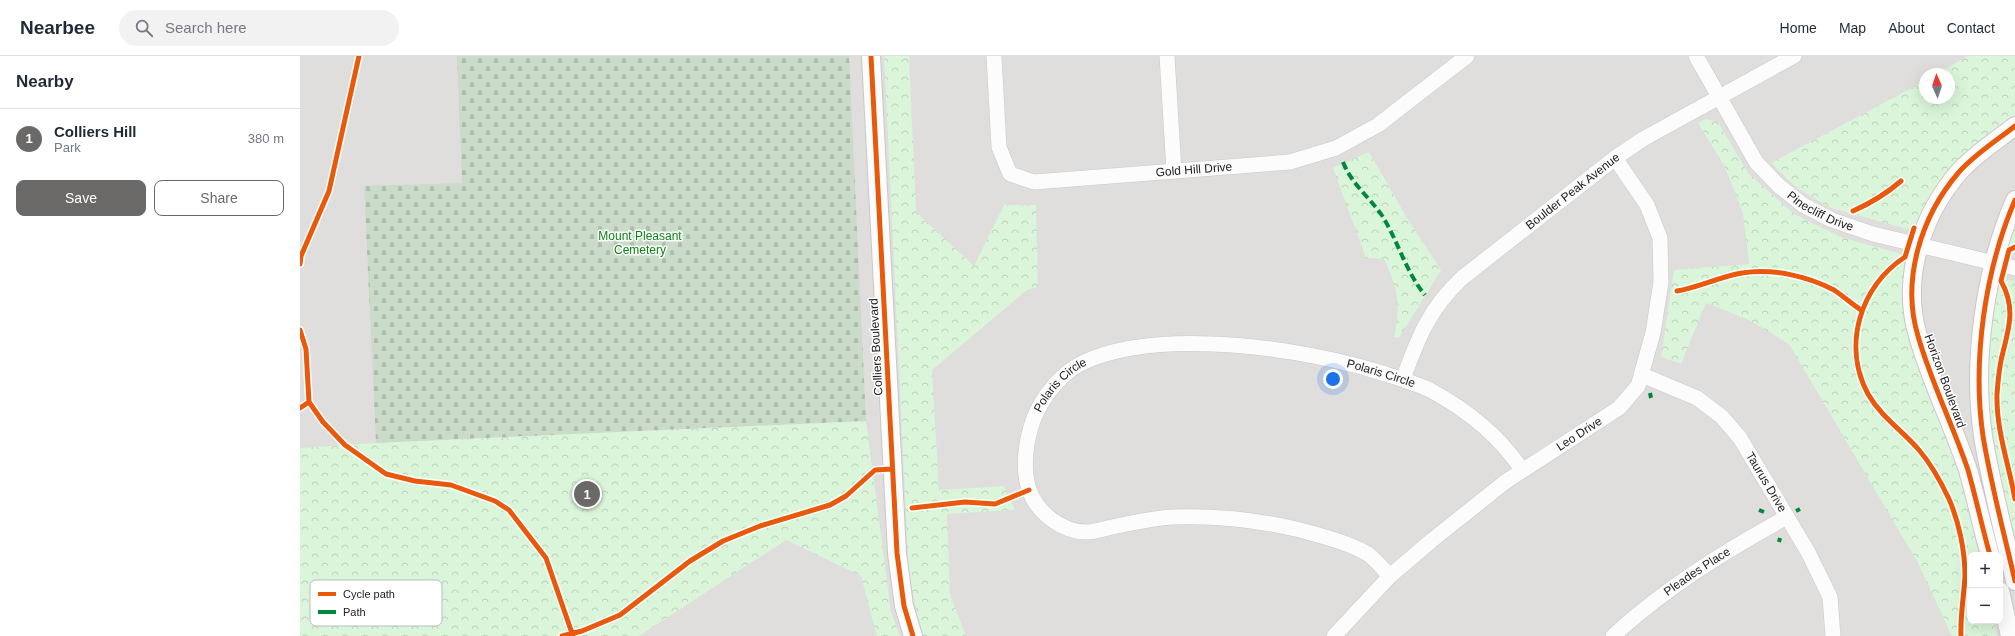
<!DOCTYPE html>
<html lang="en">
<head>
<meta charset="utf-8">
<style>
  :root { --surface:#fff; --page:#f2f2f3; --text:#1f2937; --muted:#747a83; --line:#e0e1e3; --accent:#6a6968 }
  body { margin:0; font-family:Helvetica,sans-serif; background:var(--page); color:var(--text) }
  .controls { position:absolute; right:12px; bottom:12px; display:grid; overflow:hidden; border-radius:8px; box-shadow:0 4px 16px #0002 }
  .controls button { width:36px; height:36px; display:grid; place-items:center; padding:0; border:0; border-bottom:1px solid var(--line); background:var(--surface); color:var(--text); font:20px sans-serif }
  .compass { position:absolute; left:1619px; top:12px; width:36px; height:36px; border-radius:50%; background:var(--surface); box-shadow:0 4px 16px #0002; rotate:357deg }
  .you { position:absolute; left:1033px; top:323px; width:14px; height:14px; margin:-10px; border:3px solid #fff; border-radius:50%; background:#1a73e8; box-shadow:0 0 0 6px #1a73e833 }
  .badge { display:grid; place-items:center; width:26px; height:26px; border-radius:50%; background:var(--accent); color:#fff; font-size:13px; font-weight:700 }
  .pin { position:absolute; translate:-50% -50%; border:2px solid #fff; box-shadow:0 1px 4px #0006 }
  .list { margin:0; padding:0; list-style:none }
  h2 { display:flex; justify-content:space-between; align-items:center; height:52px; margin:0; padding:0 16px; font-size:17px }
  h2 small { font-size:13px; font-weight:400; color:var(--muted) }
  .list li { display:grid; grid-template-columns:26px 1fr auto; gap:12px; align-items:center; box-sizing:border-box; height:60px; padding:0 16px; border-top:1px solid var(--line) }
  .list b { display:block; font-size:15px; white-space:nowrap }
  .list p { margin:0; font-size:13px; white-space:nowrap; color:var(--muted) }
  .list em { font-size:13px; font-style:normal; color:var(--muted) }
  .actions { display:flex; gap:8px; padding:12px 16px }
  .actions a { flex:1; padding:9px 0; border:1px solid var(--accent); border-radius:8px; text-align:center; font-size:14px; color:var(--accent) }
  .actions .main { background:var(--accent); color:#fff }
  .icon { flex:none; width:22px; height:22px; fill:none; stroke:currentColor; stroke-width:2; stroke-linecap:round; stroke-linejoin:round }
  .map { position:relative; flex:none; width:1715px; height:580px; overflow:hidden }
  header { display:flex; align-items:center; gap:24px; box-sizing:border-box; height:56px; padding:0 20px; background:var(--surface); border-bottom:1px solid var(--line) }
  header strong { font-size:19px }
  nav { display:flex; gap:22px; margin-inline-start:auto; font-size:14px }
  .search { width:280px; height:36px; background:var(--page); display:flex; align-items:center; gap:10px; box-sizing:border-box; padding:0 14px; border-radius:22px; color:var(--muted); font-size:15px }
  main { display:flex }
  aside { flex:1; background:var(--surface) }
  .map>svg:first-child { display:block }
</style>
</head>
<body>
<header>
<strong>Nearbee</strong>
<div class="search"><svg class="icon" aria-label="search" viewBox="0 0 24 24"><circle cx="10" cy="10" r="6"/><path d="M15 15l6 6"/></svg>Search here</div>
<nav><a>Home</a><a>Map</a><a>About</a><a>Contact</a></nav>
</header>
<main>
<aside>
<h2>Nearby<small></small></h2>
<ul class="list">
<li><span class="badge">1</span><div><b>Colliers Hill</b><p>Park</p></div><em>380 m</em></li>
</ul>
<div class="actions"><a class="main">Save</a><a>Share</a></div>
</aside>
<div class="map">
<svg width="1715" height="580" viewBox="0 0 1715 580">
  <defs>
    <pattern id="cemetery-stones" width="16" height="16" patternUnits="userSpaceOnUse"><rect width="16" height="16" fill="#cadbca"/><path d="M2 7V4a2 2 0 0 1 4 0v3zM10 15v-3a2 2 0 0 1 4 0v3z" fill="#adbcad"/></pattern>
    <pattern id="park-crowns" width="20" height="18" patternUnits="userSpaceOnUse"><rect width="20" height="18" fill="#daf5da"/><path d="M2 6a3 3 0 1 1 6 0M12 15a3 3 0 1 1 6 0" fill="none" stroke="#bbd2bb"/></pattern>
  </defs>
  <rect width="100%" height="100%" fill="#f0eeeb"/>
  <path fill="#dfdedc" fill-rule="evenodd" d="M0,0h1715v580h-1715zM1625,18h24v24h-24zM1670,499h30v66h-30z"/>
  <path fill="url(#cemetery-stones)" d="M157,0h392l17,365 -490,22 -12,-257 98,-3z"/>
  <path fill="url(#park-crowns)" d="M584,0h25l7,156 58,54 30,-61h32l2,82 -11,3 -95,80 7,120 65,-4 11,24 -68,4 3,80 16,42h-43l-14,-58z
    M1668,0h47v59l-40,32 -57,76 -11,6 -76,-21 -34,-20 -26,-25 154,-82v17h24v-24h-12z
    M1406,63l12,3 30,51 46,41 49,24 56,15 7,15 -1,55 18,58 23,54 18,55 15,65h-9v66h24l3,15h-45l-34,-73 -129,-219 -40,-24 -43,-17 -25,61 -20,-7 13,-87 75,-6 -6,-51 -19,-48 -26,-42z
    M1069,96l38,66 34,52 -42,68 -5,-1c7,-32 4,-49 -10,-78l-18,-1 -33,-90z
    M1715,168v31l-7,-14z
    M1708,224l7,1v269c-8,-36 -17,-72 -24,-108 -9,-51 -3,-105 6,-156z
    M566,365l25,191 9,24h-23l-16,-60 -75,-36 -147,96h-339v-188l76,-5z"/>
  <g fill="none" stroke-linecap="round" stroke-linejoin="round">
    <defs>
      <g id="minor">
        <path id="s1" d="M694,0l5,91 11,27 24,8 256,-20 46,-14 42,-23 89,-69"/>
        <path d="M867,0l7,115"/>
        <path id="s2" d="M1396,0l60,106 23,24 24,19 29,15 41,14 142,34"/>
        <path id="s3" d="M1342,319l55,23 25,19 18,21 68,114 22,45 3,39"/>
        <path id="s4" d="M1103,323c15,-41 26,-70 59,-101l153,-120 28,-19 151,-83"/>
        <path id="s5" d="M1090,520c-7,-7 -14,-16 -22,-22 -13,-8 -29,-13 -43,-17 -49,-15 -100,-22 -152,-20 -20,1 -41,6 -61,10 -8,2 -17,5 -25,5 -25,0 -51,-20 -58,-43 -7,-21 -3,-50 5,-71 9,-22 28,-46 50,-56 76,-35 220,-14 298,11 16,5 33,10 48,17 37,20 69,45 92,80"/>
        <path id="s6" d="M1034,580l56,-60 41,-35 74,-59 114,-74 19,-22 15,-53 8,-51 -1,-44 -13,-33 -32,-47"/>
        <path id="s7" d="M1313,580c52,-48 112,-85 174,-119"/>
      </g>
      <path id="tertiary" d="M571,0l26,497 7,53 9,30
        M1715,144c-30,70 -43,160 -32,236 8,49 21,97 32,145
        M1690,499c-8,-28 -14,-57 -22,-85 -15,-45 -37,-88 -50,-134 -17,-56 3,-120 41,-164 16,-18 37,-31 56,-46
        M1700,535l10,45"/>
    </defs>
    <use href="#minor" stroke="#c9c8c7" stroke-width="16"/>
    <use href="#tertiary" stroke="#c9c8c7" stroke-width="20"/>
    <use href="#minor" stroke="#fdfcfc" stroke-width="15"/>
    <use href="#tertiary" stroke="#fdfcfc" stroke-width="18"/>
    <path stroke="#00873e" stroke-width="4" stroke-dasharray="8 4" stroke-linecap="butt" d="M1043,106c8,21 25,34 38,52 17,26 24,57 44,81
      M1350,337l1,5
      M1459,454l5,2
      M1496,455l4,-2
      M1479,486l1,-4"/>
    <defs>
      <path id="cycleway" d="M571,0l26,497 7,53 9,30
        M1715,144c-30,70 -43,160 -32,236 8,49 21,97 32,145
        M1553,155c18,-8 33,-17 48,-30
        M1614,172l-9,29c-45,29 -63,89 -37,137 13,23 35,37 51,56 12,14 22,32 30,49 10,23 16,52 16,77 -1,20 -5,40 -4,60
        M1715,191l-6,3 -8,31c14,25 9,44 2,71 -4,14 -5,28 -6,42 -1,36 12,71 18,105
        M0,208l1,-8 28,-65 30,-135
        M1377,235c22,-4 42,-14 65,-18 30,-5 65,3 92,17 9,6 18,14 27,20
        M0,274l6,19 3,53
        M0,352l9,-6 14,20 22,23 41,29 29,7 36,4 44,16 14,9 37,48 27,78
        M612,452l53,-6 30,2 34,-14
        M1690,499c-8,-28 -14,-57 -22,-85 -15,-45 -37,-88 -50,-134 -17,-56 3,-120 41,-164 16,-18 37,-31 56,-46
        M262,580l20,-5 38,-16 70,-54 33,-20 37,-15 70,-21 16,-9 29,-26 17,-1"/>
    </defs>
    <use href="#cycleway" stroke="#fff" stroke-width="8"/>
    <use href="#cycleway" stroke="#e8590c" stroke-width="5"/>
  </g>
  <g text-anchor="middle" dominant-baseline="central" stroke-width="3" stroke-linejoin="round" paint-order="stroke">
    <g font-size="12" fill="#222" stroke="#fff">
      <text stroke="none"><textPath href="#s1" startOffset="306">Gold Hill Drive</textPath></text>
      <text stroke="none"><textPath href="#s4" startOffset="259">Boulder Peak Avenue</textPath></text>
      <text stroke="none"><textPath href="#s2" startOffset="204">Pinecliff Drive</textPath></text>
      <text transform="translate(576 291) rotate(-93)">Colliers Boulevard</text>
      <text stroke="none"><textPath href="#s5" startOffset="847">Polaris Circle</textPath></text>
      <text transform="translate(1645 325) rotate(70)">Horizon Boulevard</text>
      <text stroke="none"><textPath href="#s5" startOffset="511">Polaris Circle</textPath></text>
      <text stroke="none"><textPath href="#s6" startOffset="319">Leo Drive</textPath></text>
      <text stroke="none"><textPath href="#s3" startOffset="170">Taurus Drive</textPath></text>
      <text stroke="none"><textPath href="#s7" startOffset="106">Pleades Place</textPath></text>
    </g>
    <g font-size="12" fill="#0c8416" stroke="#fff">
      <text x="340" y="180">Mount Pleasant<tspan x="340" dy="14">Cemetery</tspan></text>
    </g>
  </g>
  <rect x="10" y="524" width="132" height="46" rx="6" fill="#fff" stroke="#bdbdbd" stroke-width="1"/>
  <rect x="18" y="536" width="18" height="4" fill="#e8590c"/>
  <rect x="18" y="554" width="18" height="4" fill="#00873e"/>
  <g font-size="11" fill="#222">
    <text x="43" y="542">Cycle path</text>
    <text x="43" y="560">Path</text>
  </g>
</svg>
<div class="controls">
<button>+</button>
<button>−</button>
</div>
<svg class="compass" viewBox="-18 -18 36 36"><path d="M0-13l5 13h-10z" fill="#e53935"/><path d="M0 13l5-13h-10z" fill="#747a83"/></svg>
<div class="you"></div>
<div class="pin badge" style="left:287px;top:438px">1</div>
</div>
</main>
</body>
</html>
